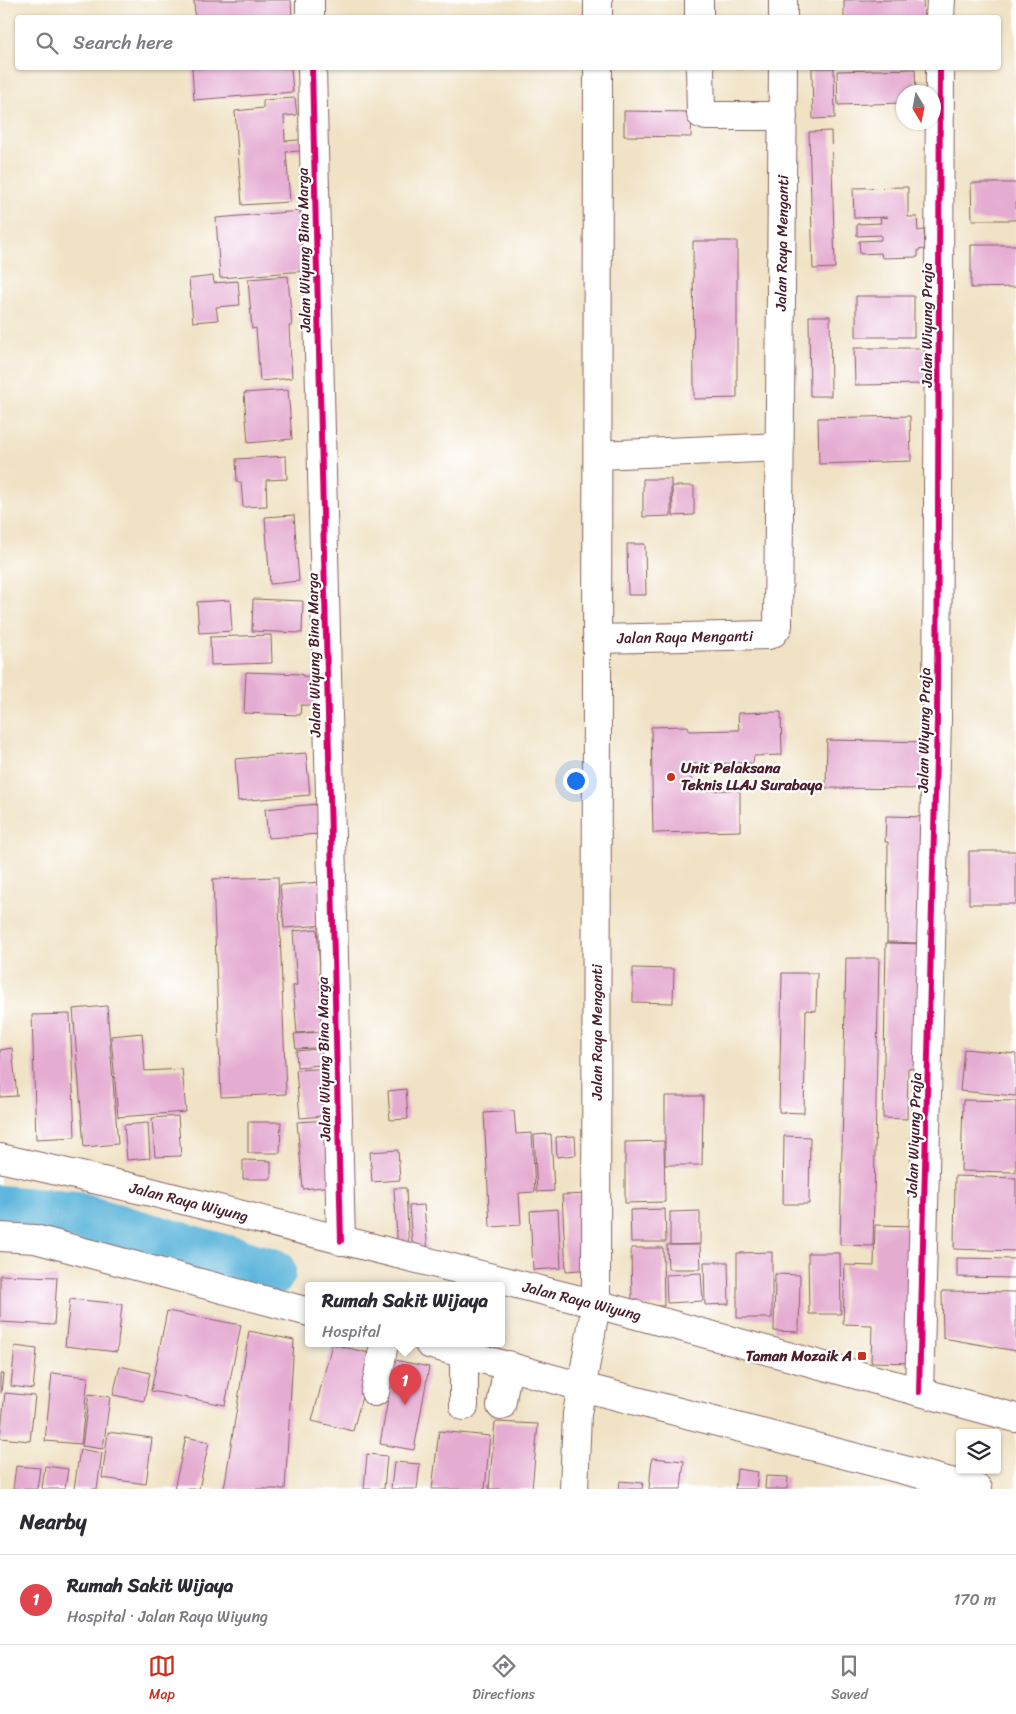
<!DOCTYPE html>
<html lang="en">
<head>
<meta charset="utf-8">
<style>
  :root { --surface:#fff; --page:#f2f2f3; --text:#2b2b33; --muted:#7c7c81; --line:#e1e1e2; --accent:#c8321e }
  body { margin:0; font-family:Sriracha,sans-serif; background:var(--page); color:var(--text) }
  .controls { position:absolute; right:15px; bottom:15px; display:grid; overflow:hidden; border-radius:5px; box-shadow:0 1px 4px #0004 }
  .controls button { width:45px; height:45px; display:grid; place-items:center; padding:0; border:0; border-bottom:1px solid var(--line); background:var(--surface); color:var(--text); font:25px sans-serif }
  .compass { position:absolute; left:896px; top:85px; width:45px; height:45px; border-radius:50%; background:var(--surface); box-shadow:0 1px 4px #0004; rotate:170deg }
  .you { position:absolute; left:575px; top:780px; width:18px; height:18px; margin:-12px; border:4px solid #fff; border-radius:50%; background:#1a73e8; box-shadow:0 0 0 8px #1a73e833 }
  .badge { display:grid; place-items:center; width:32px; height:32px; border-radius:50%; background:var(--accent); color:#fff; font-size:16px; font-weight:700 }
  .pin { position:absolute; translate:-50% -41px; filter:drop-shadow(0 1px 2px #0008) }
  .pin::after { content:''; position:absolute; top:26px; width:18px; height:15px; background:inherit; clip-path:polygon(0 0,100% 0,50% 100%) }
  .popup { position:absolute; left:305px; top:1282px; width:200px; height:65px; box-sizing:border-box; display:grid; place-content:center; border-radius:5px; background:var(--surface); filter:drop-shadow(0 1px 4px #0005); font-size:16px; white-space:nowrap; color:var(--muted) }
  .popup b { font-size:19px; color:var(--text) }
  .popup::after { content:''; position:absolute; left:50%; top:100%; margin-left:-10px; border:10px solid transparent; border-top-color:var(--surface) }
  .list { margin:0; padding:0; list-style:none }
  h2 { display:flex; justify-content:space-between; align-items:center; height:65px; margin:0; padding:0 20px; font-size:21px }
  h2 small { font-size:16px; font-weight:400; color:var(--muted) }
  .list li { display:grid; grid-template-columns:32px 1fr auto; gap:15px; align-items:center; box-sizing:border-box; height:90px; padding:0 20px; border-top:1px solid var(--line) }
  .list b { display:block; font-size:19px; white-space:nowrap }
  .list p { margin:0; font-size:16px; white-space:nowrap; color:var(--muted) }
  .list em { font-size:16px; font-style:normal; color:var(--muted) }
  .icon { flex:none; width:28px; height:28px; fill:none; stroke:currentColor; stroke-width:2; stroke-linecap:round; stroke-linejoin:round }
  .map { position:relative; flex:none; width:1016px; height:1489px; overflow:hidden }
  .search { position:absolute; background:var(--surface); box-shadow:0 1px 4px #0004; left:15px; right:15px; top:15px; height:55px; display:flex; align-items:center; gap:12px; box-sizing:border-box; padding:0 18px; border-radius:5px; color:var(--muted); font-size:19px }
  .sheet { height:155px; background:var(--surface) }
  nav { display:flex; justify-content:space-around; align-items:center; box-sizing:border-box; height:70px; border-top:1px solid var(--line); background:var(--surface); font-size:14px; color:var(--muted) }
  nav a { display:grid; justify-items:center; gap:2px }
  nav .on { color:var(--accent) }
  .map>svg:first-child { display:block }
</style>
</head>
<body>
<div class="map">
<svg width="1016" height="1489" viewBox="0 0 1016 1489">
  <rect width="100%" height="100%" fill="#fff"/>
  <filter id="ink" filterUnits="userSpaceOnUse"><feTurbulence type="fractalNoise" baseFrequency=".02" numOctaves="2"/><feDisplacementMap in="SourceGraphic" scale="10" xChannelSelector="R" yChannelSelector="G"/><feConvolveMatrix kernelMatrix="1 2 1 2 8 2 1 2 1" color-interpolation-filters="sRGB"/></filter>
  <filter id="wash" filterUnits="userSpaceOnUse"><feTurbulence type="fractalNoise" baseFrequency=".0096" numOctaves="4" result="noise"/><feDisplacementMap in="SourceGraphic" scale="20" xChannelSelector="R" yChannelSelector="G"/><feGaussianBlur stdDeviation="1.12" result="paint"/><feColorMatrix in="noise" values="0 0 0 0 0 0 0 0 0 0 0 0 0 0 0 0 0 1.4 0 .05"/><feComposite in="paint" operator="in"/></filter>
  <g filter="url(#wash)">
    <rect width="100%" height="100%" fill="#f0e2c5"/>
    <g fill="none" stroke-linecap="round" stroke-linejoin="round">
      <path stroke="#5db6db" stroke-width="48" d="M0,1209l76,7 196,56"/>
    </g>
    <g id="blocks">
      <path fill="#e5acd2" d="M194,0h97l1,18h-97z
        M844,0h79l1,18h-80z
        M192,68h99l2,24 -99,8z
        M812,68h22l1,50 -22,1z
        M915,69l1,23h-12v11l-66,2 -1,-34z
        M295,98l2,17 -13,1 1,25 27,-2 1,11 -27,2 4,50 -48,3 -7,-94 28,-3v-8z
        M624,111l68,1 -1,25 -67,-1z
        M831,131l4,137 -22,1 -4,-137z
        M971,183h45v37h-44z
        M908,187v30h9l1,14 6,-1 1,19 -7,1v7l-36,1 -1,-5 -21,1 -1,-13 22,-1v-5l-24,1v-12l24,-1 -1,-5 8,-1 -34,1 -1,-30z
        M300,211l4,60 -84,7 -4,-60z
        M693,241h44v157l-43,1z
        M971,245h45v42l-45,1z
        M213,276l1,7 24,-2 2,24 -24,2 2,13 -25,2 -4,-43z
        M288,276l4,50h-3l3,52 -32,3 -4,-53 -4,1 -4,-50z
        M856,296h58v41h-58z
        M809,316h21l1,80h-21z
        M854,348h74v36l-73,1z
        M288,390l4,49 -44,4 -4,-50z
        M910,416l1,45 -92,3 -1,-46z
        M286,456l1,23 -21,1 1,26 -24,1 -2,-25h-4l-1,-23z
        M643,479h28v37l-28,1z
        M672,486h22v29l-21,1z
        M294,515l5,66 -29,3 -5,-67z
        M627,544h18l1,51h-18z
        M253,599l50,2 -1,32 -50,-2z
        M230,600l2,31 -33,2 -2,-31z
        M271,635l1,28 -61,2 -1,-28z
        M246,672l56,2v2l21,1 -1,29 -21,-1 -1,10 -56,-2z
        M781,712l1,43 -28,1 -1,7 -62,1v27l49,-1v41l-87,2 -2,-106 37,-1 1,5 50,-1 -1,-17z
        M827,740l103,2 -1,47 -103,-1z
        M306,753l4,42 -72,6 -3,-42z
        M317,804l2,30 -51,4 -3,-29z
        M886,816l41,1 -6,126 -34,-1 1,-100h-3z
        M969,851h47v53h-47z
        M278,877l8,217 -65,3 -8,-218z
        M322,882l4,43 -42,3 -4,-43z
        M317,929l8,102 -28,2 -4,-47 4,-1 -4,-54z
        M886,943l38,1 -3,125 -13,-1 -1,51 -24,-1z
        M846,958h33l-6,288 -33,-1z
        M633,968l41,1 -1,34 -40,-1z
        M782,973h35l-1,38 -10,-1 -2,103 -25,-1z
        M107,1006l11,138 -34,3 -11,-138z
        M70,1014l5,123 -39,2 -4,-124z
        M331,1031l1,16 -36,2 -2,-15z
        M142,1033l3,38 37,-2 4,43 -68,5 -7,-81z
        M12,1048l5,48 -17,1v-47z
        M331,1048l2,16 -36,3 -1,-16z
        M964,1049l52,5v42l-56,-5z
        M332,1068l4,47 -36,3 -4,-48z
        M406,1089l2,30 -18,1 -2,-29z
        M665,1096h38l-1,69h-37z
        M963,1100l53,1v71l-55,-1z
        M514,1111l2,23 16,-1 3,59 -16,1 2,32 -31,2 -6,-114z
        M178,1116l3,40 -26,1 -3,-39z
        M328,1120l5,66 -30,3 -6,-67z
        M248,1122h33l-1,31h-32z
        M148,1123l2,35 -23,2 -3,-35z
        M551,1134l3,57 -17,1 -3,-57z
        M575,1136l1,19 -19,2 -1,-20z
        M784,1136l26,1 -1,67h-26z
        M664,1141l1,61 -40,1v-61z
        M398,1150l2,30 -28,2 -2,-30z
        M243,1160l28,1v18h-28z
        M955,1176l61,2v73l-62,-2z
        M394,1188h12l3,65 -11,1z
        M589,1194l5,75 -28,2 -4,-76z
        M424,1205l4,48 -15,2 -4,-49z
        M558,1209l3,59 -28,2 -3,-59z
        M665,1209l1,33h-35l-1,-32z
        M700,1211v33l-30,1v-33z
        M875,1225l44,1 -4,137 -44,-1 1,-37 -29,-1 2,-59 29,1z
        M667,1245h33l1,24h-33z
        M631,1248h32l1,58h-32z
        M772,1252v66h-35v-65z
        M808,1253h32l1,61h-32z
        M957,1258l59,1v19l-59,-1z
        M704,1262h24l1,42 -24,1z
        M701,1273l2,28 -36,2 -1,-28z
        M775,1274l25,1 -1,57 -25,-1z
        M0,1275l57,2 -3,48 -54,-3z
        M942,1291l74,1v59l-73,-13z
        M70,1299l52,5 -5,48 -52,-6z
        M167,1311l74,14 -16,80 -74,-14z
        M249,1331l45,9 -9,149h-61z
        M332,1344l41,10 -20,77 -41,-10z
        M15,1346l22,3 -4,40 -22,-3z
        M395,1360l34,7 -15,83 -34,-6z
        M120,1366l30,7 -6,28 -31,-6z
        M52,1373l36,4 -7,67 -36,-3z
        M0,1374h3l-2,19h-1z
        M5,1393l30,3 -5,45 -30,-3z
        M89,1394l21,3 -7,52 -21,-3z
        M495,1422l43,2 -6,65h-43z
        M439,1431l51,5 -5,53h-53z
        M108,1432l44,6 -6,46 -44,-6z
        M186,1437l23,5 -10,47h-25z
        M80,1449l22,4 -5,36h-23z
        M367,1454l20,2 -3,33h-20z
        M652,1458l32,3 -3,28h-32z
        M394,1462l26,2 -3,25h-26z
        M16,1466l24,2 -3,21h-24z
        M45,1466l23,3 -3,20h-23z
        M737,1469l21,3 -2,17h-21z
        M766,1476l22,1 -1,12h-22z
        M620,1481l23,2 -1,6h-23z"/>
    </g>
  </g>
  <g filter="url(#ink)">
    <use href="#blocks" fill-opacity="0" stroke="#846361" stroke-width="1"/>
    <g fill="none" stroke-linecap="round" stroke-linejoin="round">
      <defs>
        <path id="minor" d="M310,0v18
          M598,0v18
          M699,0v18
          M783,18v-18
          M940,18l1,-18
          M312,68l29,1173
          M700,68l1,46 5,2h77
          M598,455l182,-8
          M598,639l170,-4 5,-2 5,-7 5,-558
          M375,1392l9,-48
          M919,1392l18,-671 3,-653
          M464,1406v-53
          M501,1406l7,-41
          M574,1489l3,-75 19,-110 2,-1236"/>
        <path id="major" d="M0,1158l147,33 449,113 420,114
          M0,1237l35,2 274,73
          M429,1344l153,43 396,102"/>
      </defs>
      <use href="#minor" stroke="#846361" stroke-width="30"/>
      <use href="#major" stroke="#846361" stroke-width="30"/>
      <use href="#minor" stroke="#fff" stroke-width="28"/>
      <use href="#major" stroke="#fff" stroke-width="28"/>
      <defs>
        <path id="cycleway" d="M312,68l29,1173
          M919,1392l18,-671 3,-653"/>
      </defs>
      <use href="#cycleway" stroke="#fff" stroke-width="9"/>
      <use href="#cycleway" stroke="#d6006c" stroke-width="6"/>
    </g>
  </g>
  <g fill="#c8321e" stroke="#fff" stroke-width="2">
    <circle cx="671" cy="777" r="5"/>
    <rect x="857" y="1351" width="10" height="10" rx="2.5"/>
  </g>
  <g text-anchor="middle" dominant-baseline="central" stroke-width="4.5" stroke-linejoin="round" paint-order="stroke">
    <g font-size="15" fill="#4a1f2b" stroke="#fff">
      <text transform="translate(782 243) rotate(-89)">Jalan Raya Menganti</text>
      <text transform="translate(304 250) rotate(-91)">Jalan Wiyung Bina Marga</text>
      <text transform="translate(927 325) rotate(-90)">Jalan Wiyung Praja</text>
      <text transform="translate(685 637) rotate(-1)">Jalan Raya Menganti</text>
      <text transform="translate(314 655) rotate(-91)">Jalan Wiyung Bina Marga</text>
      <text transform="translate(924 730) rotate(-89)">Jalan Wiyung Praja</text>
      <text transform="translate(597 1032) rotate(-90)">Jalan Raya Menganti</text>
      <text transform="translate(324 1059) rotate(-91)">Jalan Wiyung Bina Marga</text>
      <text transform="translate(914 1135) rotate(-88)">Jalan Wiyung Praja</text>
      <text transform="translate(189 1202) rotate(14)">Jalan Raya Wiyung</text>
      <text transform="translate(582 1301) rotate(14)">Jalan Raya Wiyung</text>
    </g>
    <g font-size="15" font-weight="bold" fill="#4a1f2b" stroke="#fff" text-anchor="start">
      <text x="681" y="768">Unit Pelaksana<tspan x="681" dy="17">Teknis LLAJ Surabaya</tspan></text>
      <text x="852" y="1356" text-anchor="end">Taman Mozaik A</text>
    </g>
  </g>
</svg>
<div class="controls">
<button><svg class="icon" aria-label="layers" viewBox="0 0 24 24"><path d="M12 4l9 5-9 5-9-5zM3 14l9 5 9-5"/></svg></button>
</div>
<svg class="compass" viewBox="-18 -18 36 36"><path d="M0-13l5 13h-10z" fill="#e53935"/><path d="M0 13l5-13h-10z" fill="#7c7c81"/></svg>
<div class="you"></div>
<div class="pin badge" style="left:405px;top:1405px;background:#e0444e">1</div>
<div class="popup"><b>Rumah Sakit Wijaya</b>Hospital</div>
<div class="search"><svg class="icon" aria-label="search" viewBox="0 0 24 24"><circle cx="10" cy="10" r="6"/><path d="M15 15l6 6"/></svg>Search here</div>
</div>
<section class="sheet">
<h2>Nearby<small></small></h2>
<ul class="list">
<li><span class="badge" style="background:#e0444e">1</span><div><b>Rumah Sakit Wijaya</b><p>Hospital · Jalan Raya Wiyung</p></div><em>170 m</em></li>
</ul>
</section>
<nav>
<a class="on"><svg class="icon" aria-label="map" viewBox="0 0 24 24"><path d="M3 6l6-2 6 2 6-2v14l-6 2-6-2-6 2zM9 4v14M15 6v14"/></svg>Map</a>
<a><svg class="icon" aria-label="directions" viewBox="0 0 24 24"><path d="M12 3l9 9-9 9-9-9zM9 14v-3h6M13 9l2 2-2 2"/></svg>Directions</a>
<a><svg class="icon" aria-label="saved" viewBox="0 0 24 24"><path d="M7 4h10v16l-5-4-5 4z"/></svg>Saved</a>
</nav>
</body>
</html>
